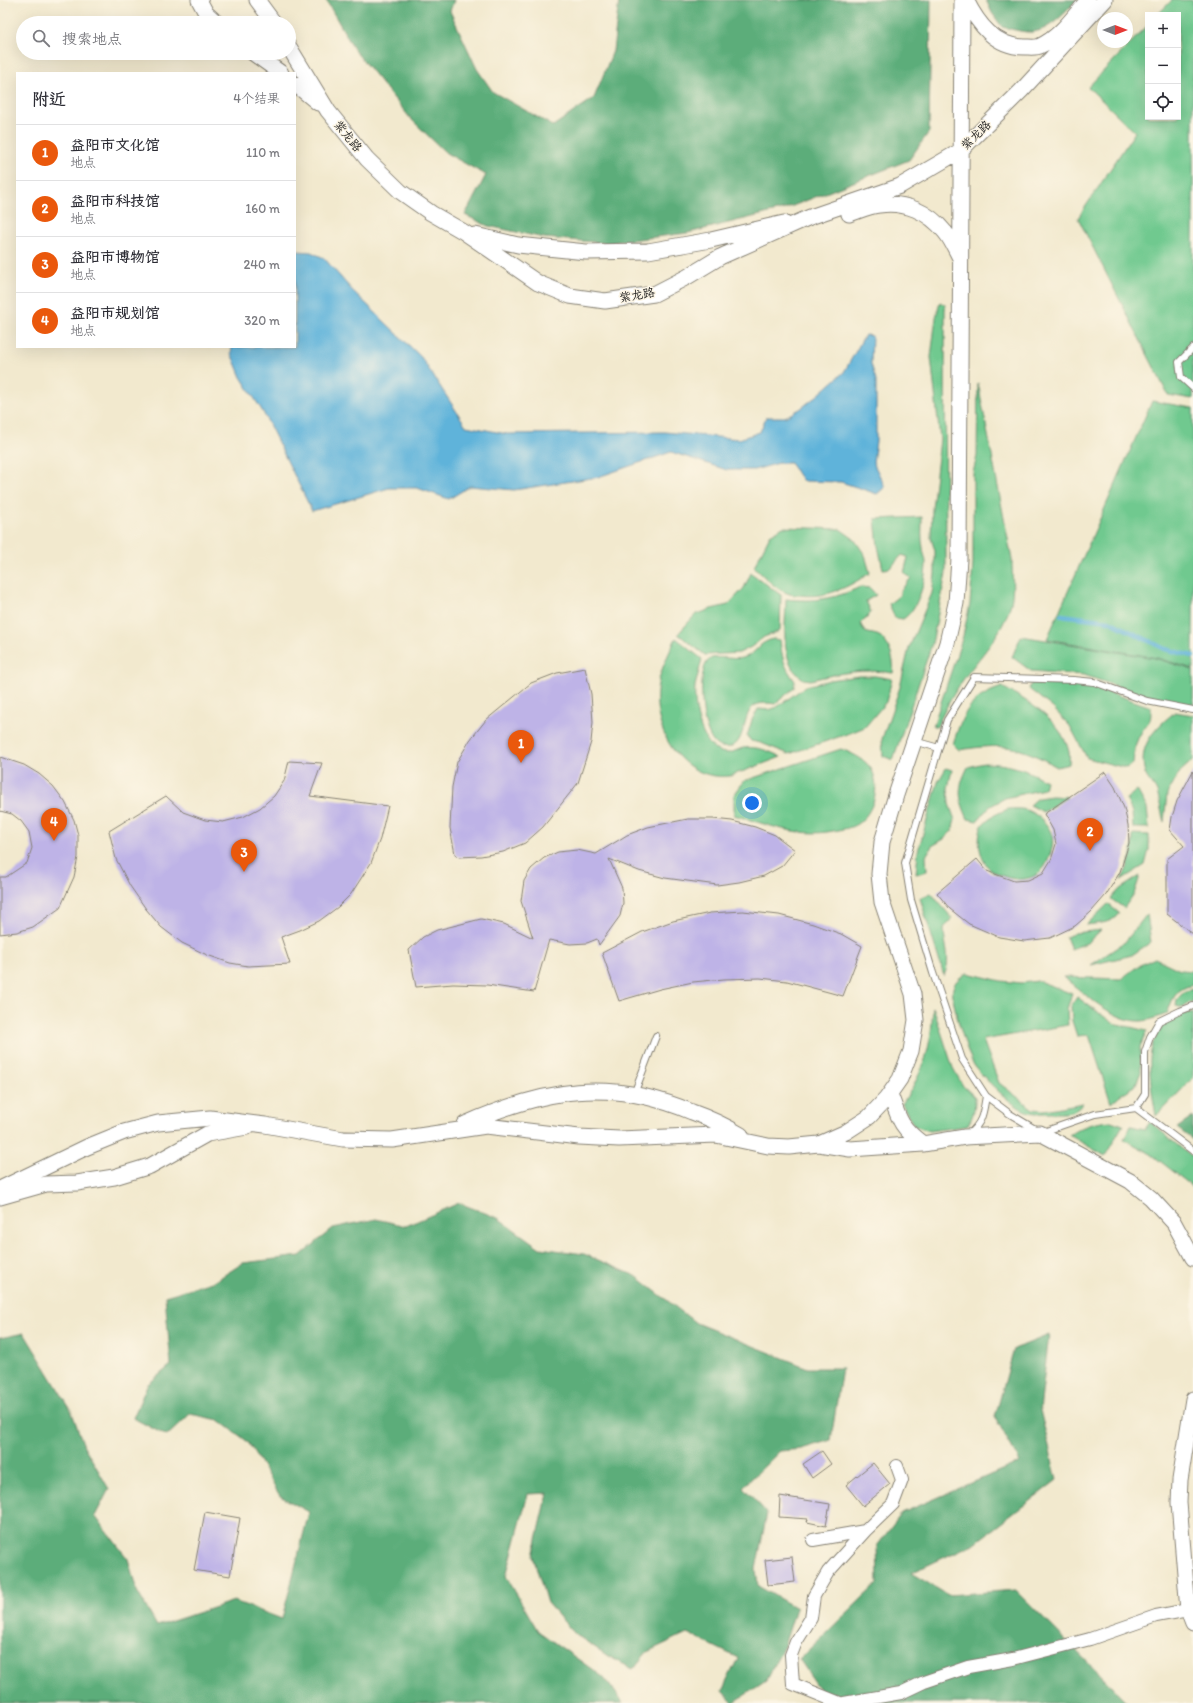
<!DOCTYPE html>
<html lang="zh">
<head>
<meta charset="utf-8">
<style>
  :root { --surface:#fff; --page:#f7f7f7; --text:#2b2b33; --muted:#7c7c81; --line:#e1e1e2; --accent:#ea580c }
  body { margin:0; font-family:Itim,"LXGW WenKai TC",sans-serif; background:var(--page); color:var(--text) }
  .controls { position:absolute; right:12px; top:12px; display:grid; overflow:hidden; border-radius:0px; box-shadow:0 4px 16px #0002 }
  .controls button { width:36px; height:36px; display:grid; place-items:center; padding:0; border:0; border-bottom:1px solid var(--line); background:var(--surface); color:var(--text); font:20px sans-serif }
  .compass { position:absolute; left:1097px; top:12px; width:36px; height:36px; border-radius:50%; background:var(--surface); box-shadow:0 4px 16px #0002; rotate:90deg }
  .you { position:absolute; left:752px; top:803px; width:14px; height:14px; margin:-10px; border:3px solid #fff; border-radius:50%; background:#1a73e8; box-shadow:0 0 0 6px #1a73e833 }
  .badge { display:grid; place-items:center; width:26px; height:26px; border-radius:50%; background:var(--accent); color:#fff; font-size:13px; font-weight:700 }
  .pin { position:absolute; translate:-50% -33px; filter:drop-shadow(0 1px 2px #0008) }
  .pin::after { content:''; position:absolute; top:21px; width:14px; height:12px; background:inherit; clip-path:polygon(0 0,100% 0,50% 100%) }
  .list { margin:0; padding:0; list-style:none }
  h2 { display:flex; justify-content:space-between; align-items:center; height:52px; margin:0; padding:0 16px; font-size:17px }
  h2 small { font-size:13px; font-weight:400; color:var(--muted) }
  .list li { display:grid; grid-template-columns:26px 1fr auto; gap:12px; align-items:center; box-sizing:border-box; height:56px; padding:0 16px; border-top:1px solid var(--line) }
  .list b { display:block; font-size:15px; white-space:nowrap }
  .list p { margin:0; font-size:13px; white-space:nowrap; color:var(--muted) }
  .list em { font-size:13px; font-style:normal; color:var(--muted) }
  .icon { flex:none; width:22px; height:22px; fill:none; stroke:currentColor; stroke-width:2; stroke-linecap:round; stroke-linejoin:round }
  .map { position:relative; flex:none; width:1193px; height:1703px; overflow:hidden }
  .search { position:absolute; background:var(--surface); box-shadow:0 4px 16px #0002; left:16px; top:16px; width:280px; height:44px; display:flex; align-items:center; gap:10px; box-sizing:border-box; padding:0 14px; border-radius:22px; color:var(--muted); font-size:15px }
  .panel { position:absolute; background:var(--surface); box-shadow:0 4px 16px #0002; left:16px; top:72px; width:280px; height:276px; border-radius:0px }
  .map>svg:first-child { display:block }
</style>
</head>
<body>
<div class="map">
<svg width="1193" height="1703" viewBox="0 0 1193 1703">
  <rect width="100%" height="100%" fill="#fcf5e5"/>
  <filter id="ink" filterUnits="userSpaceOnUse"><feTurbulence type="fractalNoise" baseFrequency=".025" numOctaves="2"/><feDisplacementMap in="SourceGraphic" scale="8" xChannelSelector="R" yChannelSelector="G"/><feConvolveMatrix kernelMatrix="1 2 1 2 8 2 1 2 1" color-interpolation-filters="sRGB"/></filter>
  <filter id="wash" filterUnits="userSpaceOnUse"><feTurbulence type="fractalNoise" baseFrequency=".012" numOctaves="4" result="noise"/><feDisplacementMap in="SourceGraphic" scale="16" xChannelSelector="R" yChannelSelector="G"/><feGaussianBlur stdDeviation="0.9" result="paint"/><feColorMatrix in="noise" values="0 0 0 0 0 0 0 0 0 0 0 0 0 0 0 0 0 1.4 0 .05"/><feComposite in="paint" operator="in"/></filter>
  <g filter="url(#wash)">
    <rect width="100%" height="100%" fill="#f2e9ce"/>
    <path fill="#6fc98f" stroke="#467256" d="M1172,0h21v399l-25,-4 -90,-177 57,-86 -47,-45 60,-62v92h30v-102h-21z
      M940,302l5,3 1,268 -14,71 -39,116 -10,-4 -1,-17 18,-52 9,-39 23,-55 3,-19v-23l-4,-13 1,-29 8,-70 -9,-82 5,-40z
      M978,383l34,177c0,15 2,30 -1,43 -9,35 -36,57 -54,86 -8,12 -14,25 -20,38l-4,-1 30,-90 7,-32 3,-40v-91l4,-17z
      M1152,401l41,7v261l-36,-11 -110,-19z
      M922,517c0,10 -1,21 1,31 0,5 3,10 3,15 0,17 -8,47 -23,56l-8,-1 -6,-14 11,-9v-4l11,-13 -7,-5 4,-16 -6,-2 -12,13 -7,1 -5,-23 -3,-27z
      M783,527l57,2 14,10 11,16 5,18c-22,14 -43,26 -71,22 -4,0 -8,0 -12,-2 -13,-5 -23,-17 -33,-26l16,-32z
      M751,573l30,22 -1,36 -16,6 -13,10 -12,6 -34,2 -27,-21 17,-19 16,-6 17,-4 16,-17z
      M860,587l10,1 6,7 -10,6 5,11 -5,7 -6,4 5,9c5,2 12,2 16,5 9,8 14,25 12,36 -30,-5 -53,0 -82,7l-8,-1c-4,-4 -9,-7 -11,-12 -11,-20 -6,-46 -6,-68 27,3 49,0 74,-12z
      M1021,636l134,22 38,12v36l-47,-10 -62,-21 -53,-4 -19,-14z
      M676,638l26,21c-2,9 -5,18 -7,27 -2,20 6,69 34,67 5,-1 9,-4 14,-5 15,-2 26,3 38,9 -12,5 -25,9 -37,14 -5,1 -10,4 -14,5 -50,6 -80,-49 -72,-92 2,-13 12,-33 18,-46z
      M773,639l7,1c2,17 4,27 15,41l-1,7 -19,16c-6,-1 -15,-2 -21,2 -14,10 -6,46 -33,41 -10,-2 -14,-17 -16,-25 -3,-12 -8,-59 7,-64 9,-2 21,2 30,0 10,-2 13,-8 20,-14 3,-2 7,-4 11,-5z
      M859,676h16l17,3 -6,23 -21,25 -15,6 -61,21 -28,-11 -10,-2 -4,-5 5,-16 6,-11 11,1 8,-3 29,-21 24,-6z
      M1031,683l38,1 22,2 60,21c0,18 -2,12 -10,26 -6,9 -7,20 -8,31l-7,4 -39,-10 -17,-32 -17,-18 -24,-19z
      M1002,687c25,13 61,35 67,65 1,4 0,8 0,12l-12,3c-38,-22 -54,-24 -98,-17l-6,-6c10,-31 16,-46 49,-57z
      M1175,712l18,3v45l-13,12 -13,22 -3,28c-3,-10 -4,-21 -7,-30 -3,-7 -10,-12 -12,-19 -8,-27 10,-45 30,-61z
      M841,749c10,4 22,9 29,18 12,18 4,46 -13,57 -6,4 -17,6 -24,7 -34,7 -67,-7 -99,-16v-20l10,-14z
      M984,763c25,1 40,5 62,18l-2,8 -39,9 -16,9 -12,14 -9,-2c-10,-22 -11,-30 0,-52z
      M946,768l6,2 -4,18 1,16 6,16 -3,11 -8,8 -12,7 -6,10 1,15 -11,3 2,-23 20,-69z
      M1137,790l10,18 2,20h-16l-1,-16 -6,-13z
      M1052,796l15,1 -24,15 -13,-7 8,-7z
      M1008,809c5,0 13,-1 18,1 17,6 32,23 25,42 -2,6 -5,15 -10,19 -13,14 -38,8 -51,-2 -10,-8 -14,-32 -8,-43 5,-9 17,-13 26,-17z
      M1133,834l16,1v15l-4,15 -24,15c9,-15 12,-29 12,-46z
      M1140,876l-6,18 -10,14 -13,-9 9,-10z
      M931,893l21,25 -8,10c0,19 8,30 0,48l-24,-78z
      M1108,904l11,9c-7,11 -20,10 -33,12z
      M1147,914l4,28 -19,13 -41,10 34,-23z
      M1101,930l-14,13 -16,6 -5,-12 9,-4z
      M1155,958l25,12 13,1v14c-18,4 -20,13 -26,29 -9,3 -18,7 -27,7 -26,1 -57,-29 -77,-44l58,2 17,-13z
      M967,973l34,8 21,2 16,-2 17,6 17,7 -5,15 1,16 -85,15 16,43 34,26 11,1 39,-7c-8,11 -16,10 -29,10 -9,0 -20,1 -28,-2 -12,-3 -45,-35 -52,-46 -7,-12 -24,-65 -21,-77 2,-7 7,-11 14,-15z
      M1193,989v13l-4,1 -6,5 -7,-2 1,-7 8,-8z
      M1077,997l36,26 34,8 -7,16 1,25 -6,14 -15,9 -9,8 -22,-68 -12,1 -5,-15 -1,-15z
      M933,1007l20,61 10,18 12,11c0,11 -1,19 -8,29l-38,5 -15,-5 -12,-22c23,-35 29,-55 31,-97z
      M1193,1012v66l-37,38c-7,-42 -19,-94 37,-104z
      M1111,1121l12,4 -18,31 -36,-21c13,-9 26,-13 42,-14z
      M1150,1122l43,36v31l-5,-6 -37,-29 -27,-15 7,-13 14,3z"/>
    <path fill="#5bad7a" stroke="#3c644b" d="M326,0h128l-4,11 27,58 16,23 60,34 41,-28 19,-47 6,-51h312l-2,132 -20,28 -124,49 -97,24 -82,10 -62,-5 -56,-12 -23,-11 21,-40 -40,-22 -35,-34 -56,-68z
      M986,0h91c-12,13 -30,34 -50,32 -8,-1 -17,-3 -25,-5l-10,-14z
      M1193,1117v23l-16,-12z
      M459,1203l39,15 42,30 44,6 52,22 60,47 112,45h34l-11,72 -30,9 -21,2 -37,36 24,26 -11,56 2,17 38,22 -12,38 -18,35 -33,22 -11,-12 16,-33 -51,-25 -40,19 -14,17 -25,-13 -33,-22 -28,-31 -14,-47 15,-63 -20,1 -22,82 32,55 65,46 21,26h-624v-365l24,-5 47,77 13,36 25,43 -14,27 33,43 9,32 20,35 77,-25 48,18 27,-107 -29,-16 -32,-54 -29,-22 -29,-6 -23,22 -34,-18 14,-33 24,-20 -6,-69 50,-15 28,-18 57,-7 33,-28 43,-9 30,7z
      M1049,1335l-9,75 17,70 -82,63 -64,30 37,22 68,-5 112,113h-306l4,-5 -27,-39 79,-76 -1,-37 25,-33 118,-51 -25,-45 19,-68z"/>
    <path fill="#5eb3da" stroke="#3d687b" d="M297,251l14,1 13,6 27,31 70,68 45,69 41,8 157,-2 75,7 21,-7 6,-15h19l15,-8 18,-14 26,-23 21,-37 7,1 -1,28 5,16v61l-3,21 12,25 -8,7 -36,-12 -38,-1 -13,-18h-11l-25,7h-27l-56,-18 -73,25 -84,13 -44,-4 -21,13 -32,-11h-28l-77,23 -49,-99 -22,-35 -10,-24 1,-6h63v-95z"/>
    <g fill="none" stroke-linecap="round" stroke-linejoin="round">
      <path stroke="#5eb3da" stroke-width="4.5" d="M1061,615l48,6 56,28 28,7"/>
    </g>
    <g id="blocks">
      <path fill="#beb3e7" d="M585,668l6,26 2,28 -2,20 -13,41 -35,44 -18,16 -22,9 -22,4 -22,1 -4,-3 -5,-26 2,-41 5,-25 13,-22 16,-20 45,-37 26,-10z
        M0,757l24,8 15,9 14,12 12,16 9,18 4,15v22l-4,20 -14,31 -27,19 -16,5 -17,2v-57h6l21,-14 5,-15 -3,-16 -8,-11 -9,-7 -12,-3z
        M289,761l33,2 -12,33 78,10 -8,33 -9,24 -20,31 -13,13 -19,14 -19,9 -19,7 9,27 -42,2 -18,-3 -23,-8 -25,-12 -21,-16 -15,-18 -16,-23 -14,-27 -7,-28 57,-35 17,16 22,8 18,2 20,-5 17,-9 14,-12 10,-15z
        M1193,771v163l-26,-20v-55l17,-13 -14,-16 2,-13 5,-16z
        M1105,772l10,15 9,21 4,17 1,18 -9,29 -14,23 -15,17 -16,14 -25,12 -26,3 -25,-4 -30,-13 -19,-15 -13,-16 40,-34 10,12 27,10 14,-1 15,-7 8,-13 5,-16 -3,-14 -9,-16z
        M688,819h25l19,2 23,6 20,8 20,15 -13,16 -18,10 -25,6 -22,3 -52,-7 -26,-7 -30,-12 13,29 1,15 -3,13 -21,29 -2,-6 -10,4 -17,1 -21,-4 -15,52 -47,-7 -34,-1 -37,3 -7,-37 14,-13 14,-7 44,-11 23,5 29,14 -12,-37 3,-20 7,-12 13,-11 14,-6 19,-2 19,4 31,-19 21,-8z
        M743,911l36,4 34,9 28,10 21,12 -19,50 -56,-15 -27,-3 -36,1 -31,3 -33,7 -41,12 -17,-48 40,-21 31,-11 37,-8z
        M822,1451l9,13 -19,14 -9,-14z
        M873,1463l17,21 -27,22 -17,-21z
        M780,1496l50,8 -4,22 -19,-4 1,-3 -29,-2z
        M205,1512l35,6 -10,58 -36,-6z
        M792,1557l3,25 -27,3 -3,-25z"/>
    </g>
  </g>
  <g filter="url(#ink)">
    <use href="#blocks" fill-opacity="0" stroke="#878275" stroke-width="1"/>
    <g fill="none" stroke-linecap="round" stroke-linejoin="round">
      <defs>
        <path id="service" d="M1193,348l-14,14 2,15 12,11
          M914,741l25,7
          M634,1094l22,-58
          M1136,1108l57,43
          M1035,1129l-25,-15 -24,-18 -24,-37 -29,-86 -22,-73 -6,-37 42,-143 27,-43 100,3 20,2 53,19 46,9
          M1043,1132l52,-18 41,-6 9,-14v-42l5,-15 9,-16 21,-10 13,-5
          M969,1134c14,-12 14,-21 17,-38"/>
        <path id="minor" d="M813,1540l52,-9
          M840,1703l-47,-19 -2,-29 5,-13 15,-24 3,-22 14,-24 37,-41 28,-27 9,-24 -5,-14
          M844,1703l57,-10 23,-11 44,-15 45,-8 77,-20 66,-23 32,-6"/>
        <path id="tertiary" d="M199,0l7,13 11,10
          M257,0l17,23
          M966,0c12,24 29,47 59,47 4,0 11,1 15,-1 20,-9 34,-30 48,-46
          M289,47l39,64 39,48 34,33 30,21 33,19 74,51 32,13 35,5 49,-7 33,-17 33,-20 90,-40 90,-31 60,-35 61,-60 84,-91
          M253,53l28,20
          M295,84l23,19
          M849,214c10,-3 20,-8 30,-9 26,-4 50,7 66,27 6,7 10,16 14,24
          M475,235l43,10 68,7 62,-1 63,-11 73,-17
          M890,1094c9,25 10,33 33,50
          M465,1124c80,-35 144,-47 227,-12 17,6 34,14 49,23
          M819,1144l31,5 73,-5 42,-7 75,-4 90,48 21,17 23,25 19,35
          M0,1189l87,-42 37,-15 34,-9 52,-5 55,7 78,14 49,1 94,-14 93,11 40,2 97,-4 52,11 21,1 30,-3 27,-12 23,-15 17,-18 14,-20 11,-28 5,-31 -3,-26 -31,-92 -3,-28 3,-32 14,-47 51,-152 9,-40 3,-44 3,-559
          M0,1197l46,-13 31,-1 37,-6 36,-11 57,-32 40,-7
          M1193,1399l-13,81 -1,23 9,107 5,13"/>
      </defs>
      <use href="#service" stroke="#878275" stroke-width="8"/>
      <use href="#minor" stroke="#878275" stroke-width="14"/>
      <use href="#tertiary" stroke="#878275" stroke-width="17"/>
      <use href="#service" stroke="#fff" stroke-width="6"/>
      <use href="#minor" stroke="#fff" stroke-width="12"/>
      <use href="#tertiary" stroke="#fff" stroke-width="15"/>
    </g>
  </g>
  <g text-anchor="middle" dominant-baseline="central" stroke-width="3" stroke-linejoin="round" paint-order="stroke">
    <g font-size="12" fill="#1c1c1c" stroke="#fcf5e5">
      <text transform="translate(976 135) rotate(-44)">紫龙路</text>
      <text transform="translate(348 136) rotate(51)">紫龙路</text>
      <text transform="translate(637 295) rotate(-10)">紫龙路</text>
    </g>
  </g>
</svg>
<div class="controls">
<button>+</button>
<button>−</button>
<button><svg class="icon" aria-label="locate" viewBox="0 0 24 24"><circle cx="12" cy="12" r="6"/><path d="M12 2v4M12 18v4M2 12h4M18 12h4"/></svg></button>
</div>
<svg class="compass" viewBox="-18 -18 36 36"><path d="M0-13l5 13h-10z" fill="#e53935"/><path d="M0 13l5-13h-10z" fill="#7c7c81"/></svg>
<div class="you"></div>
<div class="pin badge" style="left:521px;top:763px">1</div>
<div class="pin badge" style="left:1090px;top:851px">2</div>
<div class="pin badge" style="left:244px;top:872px">3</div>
<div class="pin badge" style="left:54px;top:841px">4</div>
<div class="search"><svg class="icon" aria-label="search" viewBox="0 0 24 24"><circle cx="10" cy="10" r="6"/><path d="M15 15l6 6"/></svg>搜索地点</div>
<section class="panel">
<h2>附近<small>4个结果</small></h2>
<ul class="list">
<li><span class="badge">1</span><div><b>益阳市文化馆</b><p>地点</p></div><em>110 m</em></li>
<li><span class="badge">2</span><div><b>益阳市科技馆</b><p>地点</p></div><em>160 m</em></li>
<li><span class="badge">3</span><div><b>益阳市博物馆</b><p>地点</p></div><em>240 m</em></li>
<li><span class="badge">4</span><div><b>益阳市规划馆</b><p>地点</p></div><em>320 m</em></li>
</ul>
</section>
</div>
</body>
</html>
